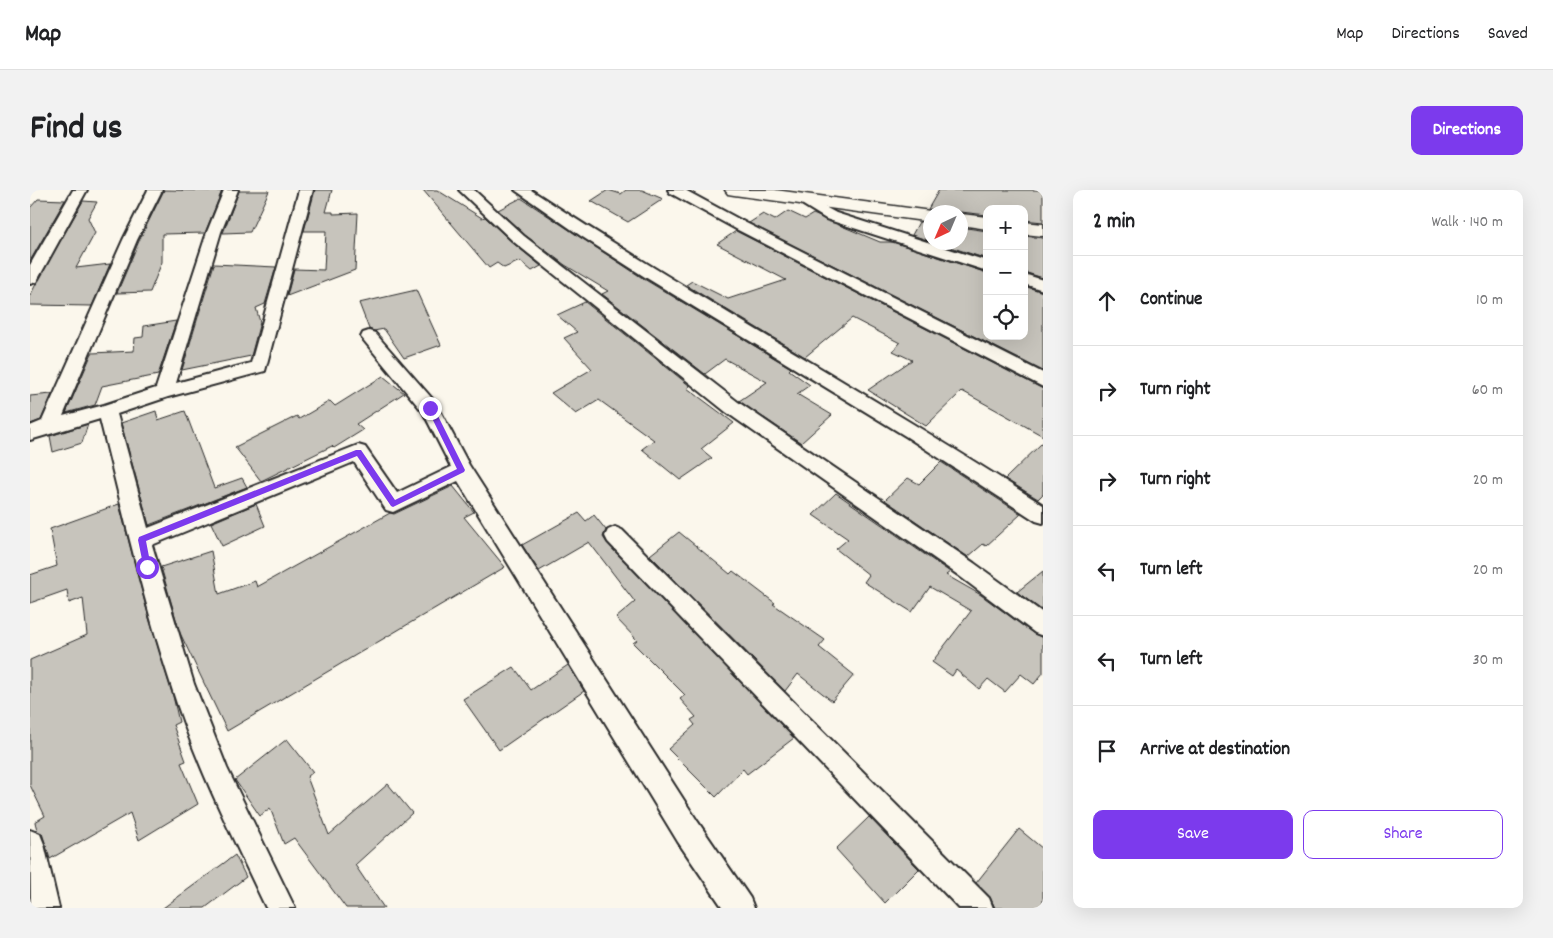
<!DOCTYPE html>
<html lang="en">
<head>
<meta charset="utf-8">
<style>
  :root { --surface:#fff; --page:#f2f2f2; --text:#202124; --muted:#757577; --line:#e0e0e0; --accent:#7c3aed }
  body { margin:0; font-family:Dekko,sans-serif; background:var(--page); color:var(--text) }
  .controls { position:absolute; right:15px; top:15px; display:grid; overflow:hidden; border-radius:10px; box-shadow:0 5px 20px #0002 }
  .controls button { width:45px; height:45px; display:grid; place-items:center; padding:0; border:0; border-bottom:1px solid var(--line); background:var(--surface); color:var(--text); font:25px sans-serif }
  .compass { position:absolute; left:893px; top:15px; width:45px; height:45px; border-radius:50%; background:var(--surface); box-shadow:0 5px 20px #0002; rotate:224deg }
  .stop { position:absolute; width:15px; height:15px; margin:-11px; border:4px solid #7c3aed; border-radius:50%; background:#fff }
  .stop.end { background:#7c3aed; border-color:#fff; box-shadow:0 1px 5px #0008 }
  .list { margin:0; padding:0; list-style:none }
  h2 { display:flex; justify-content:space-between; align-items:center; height:65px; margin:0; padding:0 20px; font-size:21px }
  h2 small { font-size:16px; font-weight:400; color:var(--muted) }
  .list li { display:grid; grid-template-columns:32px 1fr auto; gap:15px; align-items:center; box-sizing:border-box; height:90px; padding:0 20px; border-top:1px solid var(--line) }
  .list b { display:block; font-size:19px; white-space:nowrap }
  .list em { font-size:16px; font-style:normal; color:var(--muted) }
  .actions { display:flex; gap:10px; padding:15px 20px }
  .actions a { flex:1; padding:11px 0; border:1px solid var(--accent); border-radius:10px; text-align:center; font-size:18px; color:var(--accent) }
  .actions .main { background:var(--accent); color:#fff }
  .icon { flex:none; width:28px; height:28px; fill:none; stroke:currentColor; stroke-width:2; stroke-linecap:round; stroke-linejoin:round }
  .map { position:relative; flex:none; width:1013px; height:718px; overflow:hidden; border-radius:10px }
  header { display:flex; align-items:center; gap:30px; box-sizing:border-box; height:70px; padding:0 25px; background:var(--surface); border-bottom:1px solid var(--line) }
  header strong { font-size:24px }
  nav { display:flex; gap:28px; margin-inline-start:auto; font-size:18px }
  .intro { display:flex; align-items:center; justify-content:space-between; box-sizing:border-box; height:120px; padding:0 30px }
  h1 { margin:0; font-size:35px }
  .button { padding:12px 22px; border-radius:10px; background:var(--accent); color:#fff; font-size:18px; font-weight:700 }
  main { display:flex; gap:30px; padding:0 30px }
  aside { flex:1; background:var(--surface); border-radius:10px; box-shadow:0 5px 20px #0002 }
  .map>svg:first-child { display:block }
</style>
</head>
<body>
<header>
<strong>Map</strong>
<nav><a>Map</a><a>Directions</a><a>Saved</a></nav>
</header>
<div class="intro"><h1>Find us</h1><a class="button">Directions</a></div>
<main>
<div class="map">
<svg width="1013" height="718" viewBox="0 0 1013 718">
  <rect width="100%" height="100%" fill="#fbf7ec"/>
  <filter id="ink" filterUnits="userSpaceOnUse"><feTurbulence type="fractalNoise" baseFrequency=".02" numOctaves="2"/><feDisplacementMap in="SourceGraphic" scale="10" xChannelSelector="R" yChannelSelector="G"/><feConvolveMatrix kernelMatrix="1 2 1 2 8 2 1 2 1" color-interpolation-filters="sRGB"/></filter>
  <g filter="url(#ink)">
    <path fill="#c7c4bc" stroke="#2b2b2b" d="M134,0l58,1 -17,42 -43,1v28l-12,30 -33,1 22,-52z
      M285,0h17l-6,22h7v2l25,-1 -3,57 -68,26 7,-27 30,1 2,-39h-22z
      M393,0h14l45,28 3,-1 28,26 28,23 -9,5 -12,-10 -16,7 -7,-5 -8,5z
      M578,0l13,4 5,-4h16l21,9 -35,23 -37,-21z
      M909,0h104v32l-19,-2v-11h-37v6l-26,-3h-21l-2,-2 -10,-1z
      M209,1h30l-19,41 -27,1z
      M491,8l123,81 147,89 -2,2 21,15 -13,9 35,21 -31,28 -62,-42 28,-19 -42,-23 -20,15 -103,-80 6,-3 -43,-26 -40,-30 -27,-25z
      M8,9l27,1 -35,61v-53z
      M53,11l14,1 -9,16 7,15 -19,35 34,-4 -18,42 -62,-1v-9l6,-12z
      M758,21l17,8 8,-5 67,28h13l94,31v63h37v-50l19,6v79l-294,-148 14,-9 12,6z
      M889,32l11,2v17l-18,-6z
      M930,37l27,4v28l-52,-17h25z
      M706,41l307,158v47l-81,-45 -36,35 -58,-36 44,-30 -19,-9 7,-8 -48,-25 -47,39 -119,-72 6,-4 36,18 58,-19 -69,-36z
      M994,46l19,2v40l-19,-6z
      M184,74l62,3 -11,37 -9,4 4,14 -9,34 -69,14z
      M386,100l25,55 -37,13 -20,-29 -10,2 -5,-2 -10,-26z
      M555,112l105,84 -3,2 47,35 -33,26 11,9 -32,22 -38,-31 12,-9 -55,-40 -23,14 -25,-21 41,-24 -28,-31 13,-6 -20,-17z
      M146,131l-18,54 -56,11 -7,19 -29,8 26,-60 42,-2 1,-13 8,-1 1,-11z
      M353,186l21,17 -48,31 7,6 -29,18 -2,-2 -71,35 -26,-34 62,-31 2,3 31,-18 5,5z
      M22,204l-11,26 -11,4v-28z
      M126,221l2,9 27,-9 29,77 28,-10 5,9 -98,38 -28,-102z
      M58,234l-6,19 -29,9 -3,-16z
      M1013,252v52l-5,5 -33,-20z
      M911,272l80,52 -35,32 -3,-2 -15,13 -83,-57 23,-22 11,6z
      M423,296l21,26 -10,5 41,50 -278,164 -47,-98 -19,-66 50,-16 8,43 36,-13 2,6 133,-74 4,1z
      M806,303l114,79 -4,3 35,20 53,39 9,4v35l-9,11 -13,-10 -16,18 -17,-13 -9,10 -23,-19 -4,6 -20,-14 39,-51 -41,-24 -18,25 -48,-30 5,-7 -33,-26 12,-10 -35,-24z
      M89,314l30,114 24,78 6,26 -6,3 13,36 -5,2 17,41 -59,36 -9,-27 -80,46 -8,-26 -7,-3h2l-2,-8 10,-6 -15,-31v-125l57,-25 -4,-37 -14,5 -2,-13 -37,13v-28l27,-9 -7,-37z
      M226,314l9,22 -43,20 -11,-23z
      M549,323l7,8 8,-6 12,15 -3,7 4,6 187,195 -47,36 -4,-5 -27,28 -48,-48 27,-24 -4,-5 5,-3 -16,-18 5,-4 -52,-52 4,-3 -21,-22 19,-16 -46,-60 -50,29 -17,-26z
      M649,342l51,42 3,-3 42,32 -2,1 52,36 -6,7 35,28 -22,26 -34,-27 -13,17 -135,-136z
      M1013,381v40l-26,-19z
      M538,475l16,26 -85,59 -36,-51 51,-32 17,23z
      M257,549l26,33 -6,5 22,58 59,-51 24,29 -57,52 29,43h-38l-52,-70 -10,6 -14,-36 -10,8 -25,-36z
      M839,627l50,52 -34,34 -49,-54z
      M989,639l24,20v59h-48l-5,-11 -14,-14z
      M205,665l11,22 -41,31h-42z"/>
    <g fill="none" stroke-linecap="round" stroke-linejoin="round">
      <defs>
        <path id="street" d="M43,0h14l-49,89 -2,3 -6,2v-19z
          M118,0h14l-25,50 -74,176 41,-11 52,-17 51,-156 17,-42h14l-17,42 -45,151 75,-20 48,-173h14l-48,181 -97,26 -51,17 31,114 210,-83 7,2 32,46 54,-26 -28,-55 -62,-75 2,-4 6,-2 6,2 61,70 33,62 229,357 52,76 4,10h-31l-45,-66 -220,-361 -65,31 -7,-2 -32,-48 -202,83 42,139 33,84 68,140h-29c-35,-74 -72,-147 -96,-226 -28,-86 -48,-175 -70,-263l-70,21v-14l12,-5 81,-181z
          M429,0h15l50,46 214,166 236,161 69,50v23l-8,-3 -77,-58 -232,-163 -212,-170z
          M485,0h16c168,110 343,206 512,315v18l-7,-2 -129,-84 -262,-160 -64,-41z
          M638,0h17l61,33 297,150v14l-307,-158 -66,-36z
          M775,6l31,17 151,48v10l-161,-52 -26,-16 -2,-3z
          M994,84l19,6v10l-19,-6z
          M585,337l7,3 367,368 4,10h-34l-351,-366 -3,-6 3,-6z
          M0,640l10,4 4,10 15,64h-28z"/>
        <path id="primary" d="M695,0h50l163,22h-7v10l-197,-27 -6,-1z
          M931,24l26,3v12l-26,-4z
          M994,32l19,2v12l-19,-2z"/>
      </defs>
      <use href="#street" stroke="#2b2b2b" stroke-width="4"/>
      <use href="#primary" stroke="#2b2b2b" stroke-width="3"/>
      <use href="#street" fill="#fbf7ec" fill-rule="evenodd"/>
      <use href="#primary" fill="#fbf7ec" fill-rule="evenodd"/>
    </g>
  </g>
  <path fill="#7c3aed" d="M398,216l6,2 31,62 -1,2 -71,35 -2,-1 -34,-50 -211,85 5,26 -4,3 -3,-1 -6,-29 1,-3 217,-87h5l34,50 62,-31 -30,-61z"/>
</svg>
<div class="controls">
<button>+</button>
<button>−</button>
<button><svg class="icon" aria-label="locate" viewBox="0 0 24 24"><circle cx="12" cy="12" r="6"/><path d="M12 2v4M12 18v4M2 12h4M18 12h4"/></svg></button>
</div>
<svg class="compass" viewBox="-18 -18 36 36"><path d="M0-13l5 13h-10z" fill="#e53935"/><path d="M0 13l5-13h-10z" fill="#757577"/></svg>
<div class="stop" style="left:117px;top:377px"></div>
<div class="stop end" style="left:400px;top:218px"></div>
</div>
<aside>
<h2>2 min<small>Walk · 140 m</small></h2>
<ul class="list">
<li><svg class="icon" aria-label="ahead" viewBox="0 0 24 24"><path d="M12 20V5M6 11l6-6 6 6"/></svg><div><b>Continue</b></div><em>10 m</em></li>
<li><svg class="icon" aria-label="right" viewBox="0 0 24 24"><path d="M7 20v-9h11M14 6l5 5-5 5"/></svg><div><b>Turn right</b></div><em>60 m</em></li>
<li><svg class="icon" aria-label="right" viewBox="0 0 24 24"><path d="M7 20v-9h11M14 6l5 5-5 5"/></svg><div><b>Turn right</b></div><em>20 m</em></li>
<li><svg class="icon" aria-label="left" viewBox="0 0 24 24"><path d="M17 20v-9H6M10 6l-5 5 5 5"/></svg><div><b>Turn left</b></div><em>20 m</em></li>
<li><svg class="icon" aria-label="left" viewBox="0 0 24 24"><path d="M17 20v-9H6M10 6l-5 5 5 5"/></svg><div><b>Turn left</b></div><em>30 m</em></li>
<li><svg class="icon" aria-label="arrive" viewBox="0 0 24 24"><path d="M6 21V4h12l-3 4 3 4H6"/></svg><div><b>Arrive at destination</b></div></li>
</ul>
<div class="actions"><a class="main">Save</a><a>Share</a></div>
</aside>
</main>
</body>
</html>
